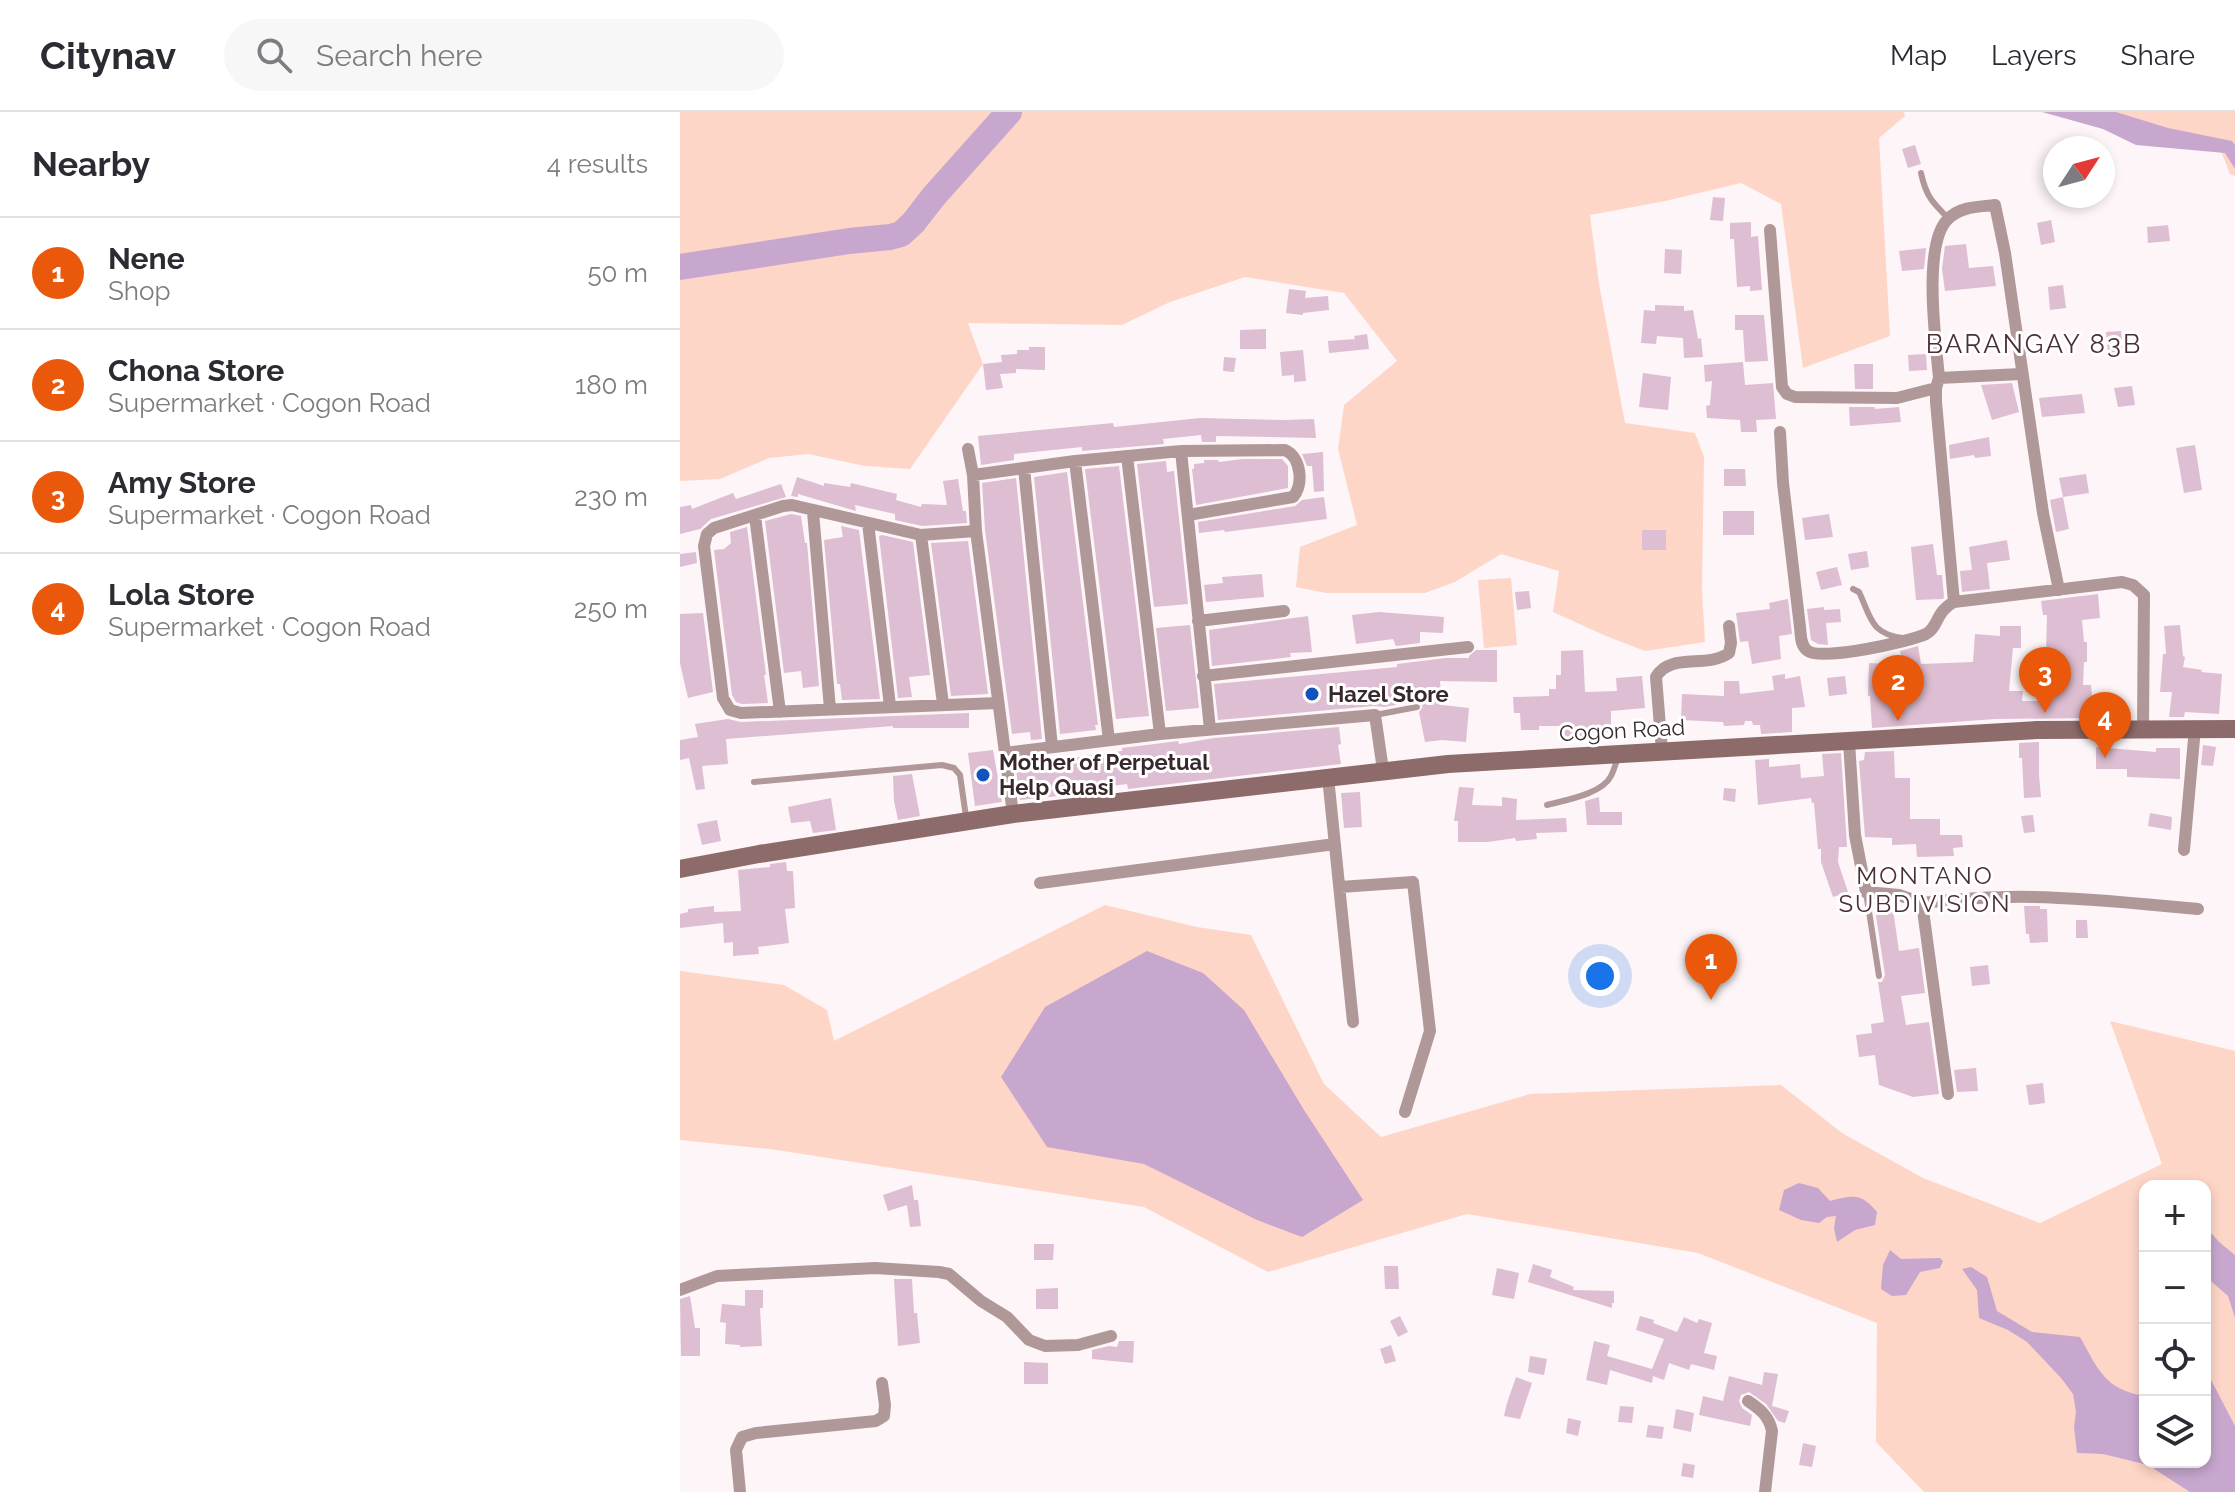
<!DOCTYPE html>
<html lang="en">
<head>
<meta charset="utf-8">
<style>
  :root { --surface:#fff; --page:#f7f7f7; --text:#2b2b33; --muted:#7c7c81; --line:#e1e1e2; --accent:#ea580c }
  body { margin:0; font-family:Raleway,sans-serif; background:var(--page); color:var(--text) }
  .controls { position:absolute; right:24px; bottom:24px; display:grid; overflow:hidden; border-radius:16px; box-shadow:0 4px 12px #0003 }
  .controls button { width:72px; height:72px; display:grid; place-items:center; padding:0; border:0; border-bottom:2px solid var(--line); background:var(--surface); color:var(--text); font:40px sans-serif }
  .compass { position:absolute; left:1363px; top:24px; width:72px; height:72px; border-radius:50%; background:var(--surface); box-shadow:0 4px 12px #0003; rotate:54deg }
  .you { position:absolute; left:920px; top:864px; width:28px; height:28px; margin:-20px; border:6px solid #fff; border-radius:50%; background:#1a73e8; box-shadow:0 0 0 12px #1a73e833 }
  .badge { display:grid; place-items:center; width:52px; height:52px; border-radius:50%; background:var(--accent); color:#fff; font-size:26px; font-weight:700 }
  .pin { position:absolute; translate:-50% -66px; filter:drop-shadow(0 2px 4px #0008) }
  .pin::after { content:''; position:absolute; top:42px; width:28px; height:24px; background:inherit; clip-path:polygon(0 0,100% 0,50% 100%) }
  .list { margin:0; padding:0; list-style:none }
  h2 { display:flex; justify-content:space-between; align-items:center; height:104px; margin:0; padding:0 32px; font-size:34px }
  h2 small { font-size:26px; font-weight:400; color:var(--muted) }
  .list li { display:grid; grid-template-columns:52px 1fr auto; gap:24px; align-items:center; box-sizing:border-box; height:112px; padding:0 32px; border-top:2px solid var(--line) }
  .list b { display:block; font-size:30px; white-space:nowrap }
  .list p { margin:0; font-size:26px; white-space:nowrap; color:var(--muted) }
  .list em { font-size:26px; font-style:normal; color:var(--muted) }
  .icon { flex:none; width:44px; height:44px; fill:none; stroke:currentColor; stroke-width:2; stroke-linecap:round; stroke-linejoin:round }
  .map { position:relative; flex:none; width:1555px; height:1380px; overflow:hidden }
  header { display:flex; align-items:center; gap:48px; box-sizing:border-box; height:112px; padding:0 40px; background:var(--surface); border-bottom:2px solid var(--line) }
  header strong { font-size:38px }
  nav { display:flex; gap:44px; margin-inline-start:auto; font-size:28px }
  .search { width:560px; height:72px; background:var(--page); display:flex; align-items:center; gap:20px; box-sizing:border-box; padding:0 28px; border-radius:44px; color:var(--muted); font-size:30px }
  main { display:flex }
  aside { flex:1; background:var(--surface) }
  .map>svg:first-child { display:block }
</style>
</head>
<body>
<header>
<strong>Citynav</strong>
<div class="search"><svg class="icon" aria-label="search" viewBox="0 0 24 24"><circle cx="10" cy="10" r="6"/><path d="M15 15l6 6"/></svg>Search here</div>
<nav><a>Map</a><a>Layers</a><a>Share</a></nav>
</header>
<main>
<aside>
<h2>Nearby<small>4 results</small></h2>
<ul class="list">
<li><span class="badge">1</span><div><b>Nene</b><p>Shop</p></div><em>50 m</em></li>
<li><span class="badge">2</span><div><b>Chona Store</b><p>Supermarket · Cogon Road</p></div><em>180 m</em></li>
<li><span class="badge">3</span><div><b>Amy Store</b><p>Supermarket · Cogon Road</p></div><em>230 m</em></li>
<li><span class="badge">4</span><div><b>Lola Store</b><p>Supermarket · Cogon Road</p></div><em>250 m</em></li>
</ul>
</aside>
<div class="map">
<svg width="1555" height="1380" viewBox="0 0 1555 1380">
  <rect width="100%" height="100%" fill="#fdf5f7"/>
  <path fill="#fed6c8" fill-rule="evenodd" d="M0,0h1224l1,4 -26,22 11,198 -87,32 -22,-164 -40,-21 -76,18 -75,14 9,69 26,139 70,10 9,24 -2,133 3,52 -60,9 -39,-15 -53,-24 6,-41 -58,-17 -46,28 -30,11h-99l-30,-6 4,-40 57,-22 -19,-76 6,-44 53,-44 -53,-68 -99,-16 -75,25 -48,23 -154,-2 15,41 -73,105 -45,-3 -57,-12 -39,4 -49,21 -40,2z
    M1405,0h150v64l-5,-2 -9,-23z
    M831,466l6,67 -33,3 -6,-68z
    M425,793l92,22 54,8 73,149 57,53 149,-43 251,-9 61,48 81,45 117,45 122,-59 -52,-143 125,30v441h-311l-48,-50 1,-119 -179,-70 -231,-39 -199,58 -124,-65 -374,-58 -90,-9v-169l104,14 43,25 7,31zM1465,1074h60v276h-60z"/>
  <path fill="#c7a7ce" d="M1362,0h74l52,16 64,13 3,4v24l-10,-16 -89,-8 -33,-16z
    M467,839l56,22 41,37 60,100 59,90 -61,37 -45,-17 -113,-56 -97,-17 -46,-70 44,-70z
    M1119,1071l19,5 12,13c24,-6 31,-8 47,11l-2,13 -20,5 -18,12 -3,-14 2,-12 -9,1 -8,6 -18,-3 -22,-10 5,-20z
    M1532,1122l7,8 16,13v63l-7,-22 -23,-20v-40z
    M1210,1138l11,9 39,-1 3,3 -3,7 -20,4 -14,23 -14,1 -11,-7 2,-24z
    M1291,1155l16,10 10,34 35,21 48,5c18,32 25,53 65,59v66h60v-84l4,-2 26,50v66h-45l-42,-27 -45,-11 -26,-1 -3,-26 2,-16 -3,-17 -12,-16 -34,-36 -19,-12 -29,-12 -2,-28 -15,-21z"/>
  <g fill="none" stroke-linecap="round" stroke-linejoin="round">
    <path stroke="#c7a7ce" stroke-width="26" d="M0,155l169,-26 41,-4 11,-3 12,-11 21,-27 75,-84"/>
  </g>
  <path fill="#debed2" d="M1235,33l6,19 -13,4 -6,-19z
    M1033,85l12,1 -2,23 -13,-1z
    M1371,108l4,22 -14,3 -4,-22z
    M1071,110v15l7,-1 4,54 -12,1v-5l-13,1 -3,-48h-4v-16z
    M1488,113l2,16 -22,2 -1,-16z
    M1286,132l3,24 24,-2 3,20 -51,5 -3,-22 3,-23z
    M1246,136l-2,21 -22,2 -3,-20z
    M985,137l17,1 -1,24 -17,-1z
    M1383,173l3,23 -16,2 -2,-23z
    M609,177l17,2 -1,7 23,-2 1,14 -26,3v2l-17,-2z
    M975,193l29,1v5l9,-1 5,29 3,-1 2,19 -19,1 -1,-20 -26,-2 -1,8 -15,-1 3,-33 11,1z
    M1055,203h29l4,46 -23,1 -2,-32h-8z
    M586,217v20h-26v-19z
    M1441,219l2,20 -15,2 -2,-21z
    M687,222l2,15 -40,4 -1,-12 27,-2 -1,-3z
    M349,235h16v23l-29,-1v4l-16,1 3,14 -17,2 -3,-26 19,-2 -1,-7 16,-1v-4h12z
    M623,238l3,31 -12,1v-7l-12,1 -2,-24z
    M1246,242l1,16 -18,1 -1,-16z
    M544,245l12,1 -2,14 -11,-1z
    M1063,250l2,23 28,-2 3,36 -20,1 1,12h-16l-1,-12 -33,-2 -1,-12 4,-1 2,-24 -7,1 -1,-17z
    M1174,252h19v25h-18z
    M963,261l28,4 -3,33 -29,-3z
    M1332,271l7,29 -27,8 -11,-35z
    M1452,274l3,19 -17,2 -4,-19z
    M1402,282l3,19 -43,4 -3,-19z
    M1169,295h26v2l24,-2 2,15 -51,4z
    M520,306l85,2 29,-1 2,19 -100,-2v6h-14l-1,-7 -38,4 1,5 -82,7v-4l-68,7v6l-33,5 -3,-29 135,-13 1,4z
    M1309,325l2,19 -16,2 -1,-3 -24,4 -1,-14z
    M1515,333l7,45 -18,3 -8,-45z
    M643,340l1,39 -10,1 -2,-26h-5l-5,-12z
    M563,347h39l6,7v22l-92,17 -4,-36h2v-5l10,-1v-3h14l1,2z
    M486,349l1,11 7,-1 14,133 -34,3 -17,-143z
    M439,354l30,250 -33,3 -31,-250z
    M1044,357h21l1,17h-22z
    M387,360l31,253h-3l1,5 -36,4 -26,-257z
    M1406,362l3,19 -26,4 -4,-19z
    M117,365l27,9v-3l26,4 1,-4 46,11 -1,6 25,7 1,-3 25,1 -4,-24 15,-2 5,32h3l1,12 -45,3 -27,-6v-6l-40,-9 1,6 -58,-17v3l-7,-1z
    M336,366l26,261 -11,1 -1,-8 -18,2 -27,-204 -3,-47z
    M101,372l5,13 -75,22 -11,10 -20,5v-27l11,-2 1,4 41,-16 3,6z
    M644,385l3,22 -102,13 -1,-2 -25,3 -1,-11 97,-16 7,-6z
    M1383,385l6,32 -13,3 -6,-32z
    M1043,399h31v24h-31z
    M111,402l10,2 4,27h2l12,143 -16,2 -2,-17 -17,2 -19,-152z
    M1149,402l4,23 -28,3 -3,-22z
    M161,414l18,4 21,169 -38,1 -2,-16h-3l-13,-144 19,-3z
    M67,415l19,148h-2l4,28 -26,1 -6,-2 -4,-7 -18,-145 10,-1 7,-6 -1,-11z
    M962,418h24v20h-24z
    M202,423l31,7 17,133 -21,2 3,20 -14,1 -19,-162z
    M1327,428l3,20 -23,3 3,26 -28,3 -2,-21 12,-1 -3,-23z
    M288,429l20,153 -37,2 -20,-153z
    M1253,432l4,31h5l2,22 -1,2 -27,1 -5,-53z
    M1187,439l2,16 -18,3 -3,-16z
    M16,440l1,11 -17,4v-13z
    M1157,455l5,18 -21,5 -5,-18z
    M582,462l2,23 -58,5 -2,-17 19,-2 -1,-6z
    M849,479l2,17 -14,2 -2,-18z
    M1418,482l2,24 -18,2 2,22h3v20h-3l-1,23h8l1,11h2l1,22 -100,1 -123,9 -2,-32h-2l1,-33 34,2 -3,-14 18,-5 3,18 52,-2 2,-28 25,2v-10h21v22h-8l-4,43h14l-1,10h24v-24h8l-2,-25h-6l1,-37h-4l-2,-14z
    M1108,487l4,35 -13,2 2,23 -29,5 -4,-23 -8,1 -4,-29 34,-4 -1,-6z
    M1144,495v3l16,-1 1,13 -15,1 2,22 -10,-1 -7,-4 -4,-31z
    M699,500l65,5 -1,16 -23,-1v11l-24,3 -3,-7 -37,5 -4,-29z
    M23,501l10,79 -25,6 -8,-35v-49z
    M628,504l4,36 -22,1 1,4 -79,9 -3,-36z
    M510,513l9,83 -33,3 -10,-83z
    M1500,513l3,31 2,1 -2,10 19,3 -1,2 21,2 -3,40 -34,-2 -1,5h-15l3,-25h-12l3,-38h3l-2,-28z
    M796,538h21v32l-57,-1 2,24 27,3 -3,34 -24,-2 -17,2 -6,-30 4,-5 -5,-6 -34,6 -10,-1 -156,14 -4,-36 183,-17v-3l49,-6h23v-2z
    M903,538l2,42 32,-1 -1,-13 26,-2 3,32 -34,3v21l-25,1v8l-22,-2v-13h-25v4h-18l-1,-17h-6l-1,-16 36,-1v-7h7v-14h5v-24z
    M1105,562v5l15,-3 5,31 -13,1v24l-31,2 -1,-9h-7l-1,-4h-7l-1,4 -20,1 -1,-4 -42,-2 1,-26 42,2v-15h15l1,13 34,-4 -2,-14z
    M1165,564l2,18 -18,2 -2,-18z
    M289,601v15h-76v-2l-167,13 2,25 -26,2 3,23 -9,1 -7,-32 -9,2v-20l18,-3 -3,-13 33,-5 13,3z
    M659,615l2,17 -3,1 3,19 -213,25 -1,-5 -32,4 1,4 -76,8 -5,-38 8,-1v3l43,-4v-1l56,-8v-3l25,-3 31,-4 1,3 35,-6z
    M1359,630v33l2,22 -17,1 -2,-40h-3v-15z
    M1523,633l13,2 -3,19 -12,-1z
    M1416,635l60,5v-4h24v31l-53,-2v-8h-31z
    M313,638l9,52 -27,4 -7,-53z
    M1214,639l1,27h15v41h30v16h22l1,12 -10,1 1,8 -37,1 -1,-13 -24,1v-7l-27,-1 -6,-76 5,-1 1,-8z
    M1161,641l6,94h-8l-1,15 10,30 -15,5 -12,-35v-13h-3l-4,-46h-2l-1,-5 -53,7 -3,-45 14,-1v8l31,-3 1,14 23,-2 -2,-22z
    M232,662l8,42 -22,4 -4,-19 -1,-25z
    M779,675l15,1 -2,17 30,1v-9l15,2 -1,21 50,-2 1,14 -31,1 1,6 -21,2 -1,-3 -27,4h-30v-21h-4z
    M1044,676l12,1 -1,13 -12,-2z
    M680,680l2,35 -18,1 -3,-35z
    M919,685l1,15h22v13h-35l-2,-24z
    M151,686l5,32 -23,3 -3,-12 -19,2 -3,-16z
    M1470,701l22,4 -1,13 -23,-4z
    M1353,703l2,17 -11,1 -3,-17z
    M37,708l4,21 -19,4 -5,-21z
    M106,750l1,9h6l2,37 -10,1 4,34 -31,4 1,7 -26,2v-14l-9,1 -1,-20 -43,5v-14l8,-2v-3l26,-3v6l27,-1 -3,-41 32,-3v-3z
    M1194,790l18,1 7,48 20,-3 6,45 -24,3 5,29 23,-3 10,72 -26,3 -34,-12 -4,-30 -16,2 -3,-22 16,-2 -1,-9 13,-2 -6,-40h4l3,-7z
    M1344,794h16v3h7l1,33 -18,1 -1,-9h-3z
    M1396,808h11l1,18h-12z
    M1308,853l2,19 -18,2 -2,-19z
    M1296,956l2,23 -21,1 -3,-22z
    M1363,971l2,20 -16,2 -3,-20z
    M232,1073l2,15h4l3,26 -11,1 -3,-22 -19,6 -5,-16z
    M354,1132h20l-1,16h-19z
    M853,1152l19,6 -2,7 24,10 -1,3 41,1v12h-2v5l-84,-26z
    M704,1154h14l1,23h-14z
    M817,1156l22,5 -5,26 -22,-4z
    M214,1167h18l2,34h3l3,30 -22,3z
    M378,1176v21h-22v-20z
    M65,1178h18v18h-3l2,38 -22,1v-2l-15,-1 1,-21 -6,-1 2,-18 23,2z
    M10,1184l5,32h5v28h-19l-1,-57z
    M720,1204l8,16 -10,5 -8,-16z
    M960,1204l14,4 -1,3 24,9 7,-15 13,6 2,-4 13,4 -8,30 13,3 -3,14 -23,-6 -2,6 -20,-7 -5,17 -11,-4 -1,7 -42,-13 -3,15 -21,-5 8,-39 16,4 -3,11 45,13 12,-30 -28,-9z
    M439,1229h15l-1,22 -41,-4v-9l17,-4 8,1z
    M711,1233l5,16 -11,3 -5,-15z
    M850,1244l17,3 -3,16 -16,-3z
    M344,1250l24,1v21h-24z
    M1084,1260l14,2 -6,32 17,5 -4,12 -7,-2 -12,-17 -17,-12 -8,3 -2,6 3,7 10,7 -2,11 -51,-11 4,-19 20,5 6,-25 33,9z
    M836,1265l16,6 -12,36 -16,-3 3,-13z
    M940,1294l14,1 -2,16 -14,-1z
    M996,1297l18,4 -3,19 -18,-4z
    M888,1306l13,3 -3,15 -12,-3z
    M968,1313l16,2 -2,12 -16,-2z
    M1123,1331l13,3 -4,21 -13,-2z
    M1003,1351l12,2 -2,13 -12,-2z"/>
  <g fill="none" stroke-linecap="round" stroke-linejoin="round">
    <path stroke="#b19898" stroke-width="6" d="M1241,61c5,23 11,29 27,45
      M1173,477l6,3c12,25 11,42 44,46
      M695,603l42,-8
      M74,670l188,-17 12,3 6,7 6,42
      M867,693c19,-5 55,-11 64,-29 3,-6 5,-13 7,-19
      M1186,780l13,84"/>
    <path stroke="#b19898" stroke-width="12" d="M1090,118l12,157 5,7 8,3 102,1 39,-10
      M1259,266l82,-4
      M1100,320l3,51 17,144c1,8 0,19 8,24 13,10 101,-9 118,-17 12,-6 10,-23 28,-32l168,-20 11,3 11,10 -1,133
      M288,337l5,26 3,56 37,283
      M501,339l29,278
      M447,344l33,278
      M395,349l34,279
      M344,356l28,279
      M293,363l102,-14 106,-10 104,-1c16,7 19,34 8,47l-105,18
      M133,400l17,197
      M75,404l25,196
      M188,411l22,183
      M296,419l-55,4 -129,-30 -9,1 -69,22 -7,6 -3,12 19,152 7,12 11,3 257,-10
      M241,423l22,169
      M1274,490l-18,-200v-14l3,-10c-3,-35 -17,-134 9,-159 13,-13 31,-12 47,-14l10,48 38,260 16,77
      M518,509l86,-10
      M523,564l265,-29
      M1169,630l6,93 11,57 33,3 23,8 26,191
      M982,639l-6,-74c14,-25 51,-8 73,-24l2,-10 -2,-17
      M325,641l155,-19 215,-19 8,55
      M648,665l25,245
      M1504,738l11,-122
      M360,771l295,-39
      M660,775l73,-5 17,149 -25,81
      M1242,791c37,-4 74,-7 111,-6 55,1 110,7 165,12
      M0,1178l37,-14 158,-8 64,4 10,2 32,27 26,16 22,23 16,6 33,-1 33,-9
      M1068,1289c12,8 21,15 24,30l-7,61
      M60,1380l-4,-42 6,-13 14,-4 120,-12 8,-5 1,-11 -3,-22"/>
    <path stroke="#8d6b6a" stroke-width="18" d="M0,757l79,-15 254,-40 435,-50 590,-34 197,-1"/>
  </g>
  <g fill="#1152bd" stroke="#fff" stroke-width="3">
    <circle cx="632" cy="582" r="8"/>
    <circle cx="303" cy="663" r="8"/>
  </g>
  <g text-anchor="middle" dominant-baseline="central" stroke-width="6" stroke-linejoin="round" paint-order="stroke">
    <g font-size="22" font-weight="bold" fill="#37282c" stroke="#fff" text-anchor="start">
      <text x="648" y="582">Hazel Store</text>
      <text x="319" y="650">Mother of Perpetual<tspan x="319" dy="25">Help Quasi</tspan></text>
    </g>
    <g font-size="22" fill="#37282c" stroke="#fff">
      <text transform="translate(942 618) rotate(-3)">Cogon Road</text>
    </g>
    <g font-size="24" letter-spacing="2" fill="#4c2e37" stroke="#fff">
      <text x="1245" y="763">MONTANO<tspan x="1245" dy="28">SUBDIVISION</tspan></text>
    </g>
    <g font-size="26" letter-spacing="2" fill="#4c2e37" stroke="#fff">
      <text x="1354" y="232">BARANGAY 83B</text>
    </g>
  </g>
</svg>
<div class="controls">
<button>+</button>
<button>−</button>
<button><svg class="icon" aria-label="locate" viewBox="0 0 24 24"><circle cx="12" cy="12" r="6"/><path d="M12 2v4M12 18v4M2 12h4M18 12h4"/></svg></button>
<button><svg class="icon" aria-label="layers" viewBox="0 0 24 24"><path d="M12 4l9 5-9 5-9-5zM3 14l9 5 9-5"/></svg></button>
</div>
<svg class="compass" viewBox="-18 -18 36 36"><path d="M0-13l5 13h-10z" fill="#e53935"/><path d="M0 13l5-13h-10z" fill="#7c7c81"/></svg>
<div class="you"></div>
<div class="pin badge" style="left:1031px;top:888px">1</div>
<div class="pin badge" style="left:1218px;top:609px">2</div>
<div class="pin badge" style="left:1365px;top:601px">3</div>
<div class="pin badge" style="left:1425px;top:646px">4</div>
</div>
</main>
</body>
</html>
